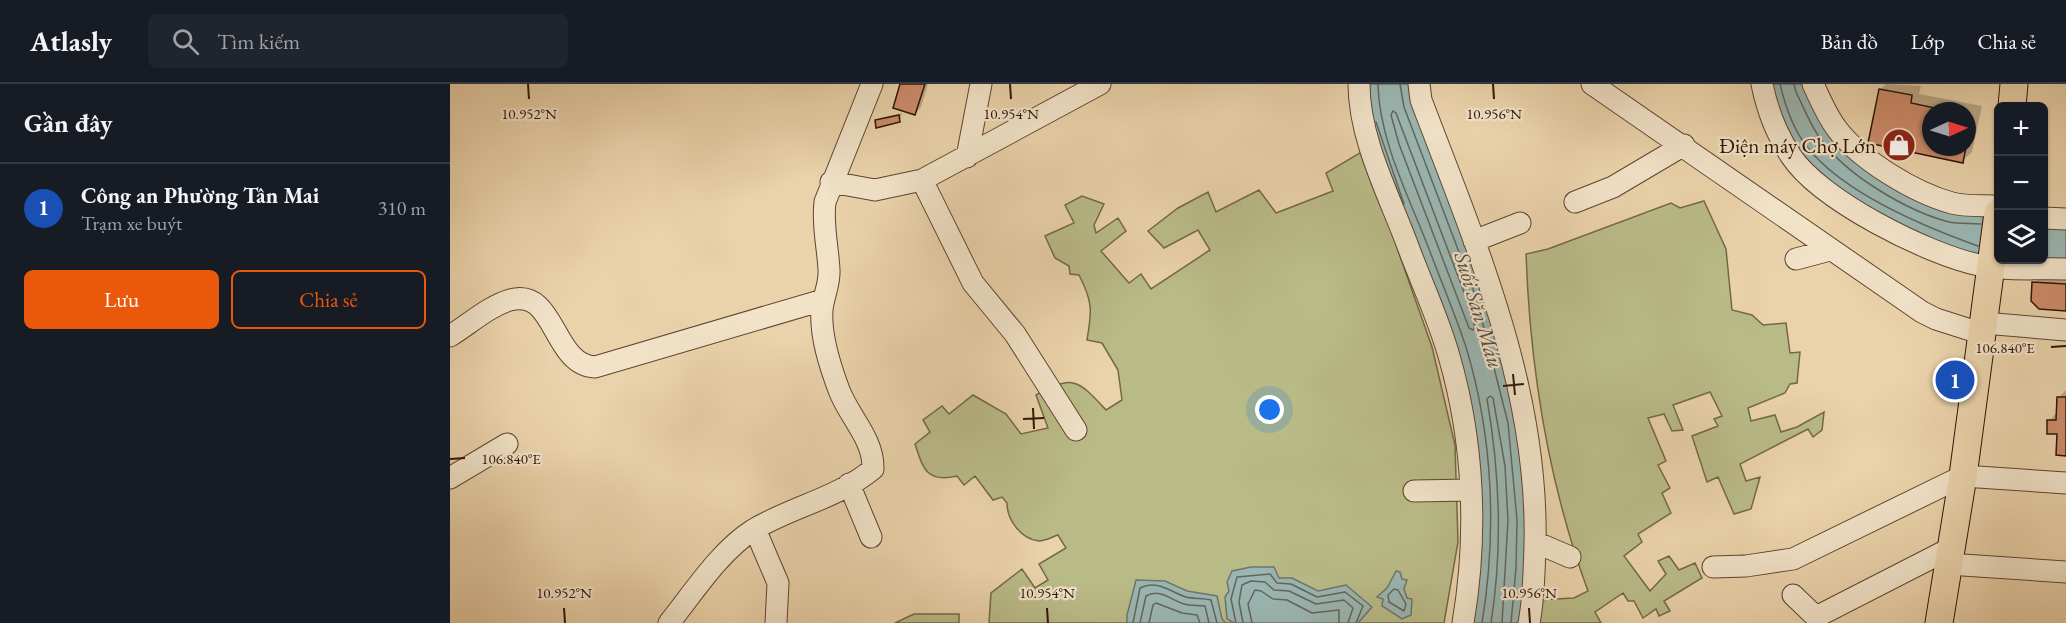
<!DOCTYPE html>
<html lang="vi">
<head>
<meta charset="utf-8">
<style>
  :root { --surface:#171b24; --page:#20242c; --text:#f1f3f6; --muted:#9ea1a6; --line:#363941; --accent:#ea580c }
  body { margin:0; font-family:"EB Garamond",serif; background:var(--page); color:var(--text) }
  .controls { position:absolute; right:18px; top:18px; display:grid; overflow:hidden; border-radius:9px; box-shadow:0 2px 4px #0004 }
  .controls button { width:54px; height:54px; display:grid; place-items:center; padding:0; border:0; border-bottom:2px solid var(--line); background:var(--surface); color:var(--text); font:30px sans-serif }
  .compass { position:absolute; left:1472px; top:18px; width:54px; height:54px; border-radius:50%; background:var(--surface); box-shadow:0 2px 4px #0004; rotate:86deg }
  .you { position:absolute; left:820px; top:326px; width:21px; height:21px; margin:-15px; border:4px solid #fff; border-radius:50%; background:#1a73e8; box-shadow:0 0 0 9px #1a73e833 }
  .badge { display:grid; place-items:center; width:39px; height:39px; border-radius:50%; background:var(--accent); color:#fff; font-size:20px; font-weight:700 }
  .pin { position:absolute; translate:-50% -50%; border:3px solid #fff; box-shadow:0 2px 6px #0006 }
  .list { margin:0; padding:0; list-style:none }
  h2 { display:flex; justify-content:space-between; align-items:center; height:78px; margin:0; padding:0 24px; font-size:26px }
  h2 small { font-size:20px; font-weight:400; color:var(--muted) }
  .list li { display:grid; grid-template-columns:39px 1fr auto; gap:18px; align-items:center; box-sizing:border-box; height:90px; padding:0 24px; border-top:2px solid var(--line) }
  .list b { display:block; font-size:22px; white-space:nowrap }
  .list p { margin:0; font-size:20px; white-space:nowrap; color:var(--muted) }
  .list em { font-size:20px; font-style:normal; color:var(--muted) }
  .actions { display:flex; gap:12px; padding:18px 24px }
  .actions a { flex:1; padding:14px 0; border:2px solid var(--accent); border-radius:9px; text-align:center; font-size:21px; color:var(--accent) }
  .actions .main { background:var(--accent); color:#fff }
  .icon { flex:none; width:33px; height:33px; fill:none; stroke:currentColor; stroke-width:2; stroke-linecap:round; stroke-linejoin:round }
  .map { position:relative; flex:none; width:1616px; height:539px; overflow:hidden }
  header { display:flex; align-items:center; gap:36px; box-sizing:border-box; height:84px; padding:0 30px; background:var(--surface); border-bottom:2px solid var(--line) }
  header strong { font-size:28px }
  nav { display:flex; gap:33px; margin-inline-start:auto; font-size:21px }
  .search { width:420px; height:54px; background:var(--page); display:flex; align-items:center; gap:15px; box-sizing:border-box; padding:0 21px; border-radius:9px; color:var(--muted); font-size:22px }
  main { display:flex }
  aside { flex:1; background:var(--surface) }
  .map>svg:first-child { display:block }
</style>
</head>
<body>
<header>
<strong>Atlasly</strong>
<div class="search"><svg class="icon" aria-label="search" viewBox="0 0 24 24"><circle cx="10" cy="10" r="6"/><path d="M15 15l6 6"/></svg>Tìm kiếm</div>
<nav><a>Bản đồ</a><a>Lớp</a><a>Chia sẻ</a></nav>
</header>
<main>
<aside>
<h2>Gần đây<small></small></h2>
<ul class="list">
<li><span class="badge" style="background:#1a4fb4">1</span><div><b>Công an Phường Tân Mai</b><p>Trạm xe buýt</p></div><em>310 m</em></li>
</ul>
<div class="actions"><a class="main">Lưu</a><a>Chia sẻ</a></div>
</aside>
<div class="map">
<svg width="1616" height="539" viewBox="0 0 1616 539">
  <rect width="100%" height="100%" fill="#ead2aa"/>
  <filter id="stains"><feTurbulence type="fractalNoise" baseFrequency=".00333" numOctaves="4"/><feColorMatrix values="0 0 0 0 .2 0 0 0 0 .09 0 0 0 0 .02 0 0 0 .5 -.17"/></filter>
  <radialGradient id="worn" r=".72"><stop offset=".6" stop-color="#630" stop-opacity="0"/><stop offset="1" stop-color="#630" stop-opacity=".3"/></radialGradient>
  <path fill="#b9bb87" stroke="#746847" stroke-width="1.5" d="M913,67l69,196 23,98 3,97 -14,81h-455l2,-30 31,-24 13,19 13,-8 -9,-16 27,-16 -8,-13c-6,2 -13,6 -19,6 -18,-2 -32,-21 -32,-38l-5,-6 -9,3 -18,-24 -11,9 -7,-9c-30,7 -34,-7 -42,-32l15,-12 -7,-12 19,-14 7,8 24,-19 33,19 15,20 27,-6 -12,-33c38,-21 42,-15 70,15l16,-10 -4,-30 -16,-27 -15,-3c5,-29 6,-38 -8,-65l-9,-1 -1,-8 -14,-8 -10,-22 29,-13 -9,-18 17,-9 22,8 -10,21 2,8 22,-15 8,13 -25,20 28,32 12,-9 10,15 59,-39 -12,-20 -34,18 -16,-17 30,-23 30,-16 8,20 43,-22 17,23 57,-22 -7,-18z
    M1254,117l22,48 6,61 20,5 11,10 23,-2 4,30 10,-1 -3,31 -7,1 -5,9 -37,15 3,13 24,-6 6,17 16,-5 27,-15 -2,18 -9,7 -5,-8 -68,35 6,17 14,-4 -9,32 -17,5 -16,-37 -11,5 -15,-46 26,-10 -4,-7 8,-3 -12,-24 -37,13 10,25 -11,1 -8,-17 -16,4 18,43 -8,4 12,23 -8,5 9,20 -33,21 4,8 -18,14 26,35 16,-17 -8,-13 11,-5 10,14 16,-7 7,15 -38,23 6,10 -11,5 -3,-7 -13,9 -9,-17h-6l-5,-8 -28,19 6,11h-67l3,-23 37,-2 14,-7c-39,-106 -58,-224 -62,-337l22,-5 123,-46 9,5z
    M464,530h45v9h-64z"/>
  <path fill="#9ab6b2" stroke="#6f756e" stroke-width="1.5" d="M914,0h50l75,209 38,171 -3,159h-56l4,-181 -94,-291z
    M1317,0h40l45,69 142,58 4,49h46v-37l22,1v43l-63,-1 -108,-39 -79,-50 -21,-23z
    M801,483h23l5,11h13l26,13 28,-6 26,22 -14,16h-124l-7,-4 -2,-22 4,-6 -2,-9 5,-11z
    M946,487l4,1 2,7 5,1 -3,9 3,9 5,1 -1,16 -9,4 -20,-13 1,-7 -6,-2 10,-9z
    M686,496l29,1 22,10 30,5 5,23 4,4h-99v-8z"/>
  <path fill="#0003" fill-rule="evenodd" d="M451,0h27l-7,23 -6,7z
    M1436,0l35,2 -2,8 63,12 -10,46 -10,9 -92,-19 10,-52zM1481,27h36v36h-36z
    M452,29l-2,7 -23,1 3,-3z
    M1602,181l14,1v43l-32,-26z
    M1616,306v64l-8,-21 -9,-12 9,-10 1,-14z"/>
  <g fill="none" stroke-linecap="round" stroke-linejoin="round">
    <path stroke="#64655c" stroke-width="1.5" d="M928,0c1,56 31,113 51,165 12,32 26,65 37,98 27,89 31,185 16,276
      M950,0l4,23 72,190 32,126 9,97 -1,48 -5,55
      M1330,0c5,21 14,47 28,64 36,45 117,79 170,98
      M1344,0l2,8c8,16 15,35 26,49 26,35 85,70 127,81 10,2 22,1 32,2
      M943,27l3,2 71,187 8,27 -2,3 -4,-2 -70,-184 -8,-29z
      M926,38l28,82
      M944,505l4,1 8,14 -2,7 -15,-9 -1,-7z
      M683,539l7,-35c16,-9 31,4 46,9 8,2 17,1 25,3l6,23
      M690,539l6,-27c14,-8 25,4 38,8 7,2 14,1 21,2l4,17
      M699,539l4,-18 3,-2 26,10 15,2 3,8
      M786,539l-5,-24 6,-22 33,-3 7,9 14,1 26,13 28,-5 18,14 -7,17
      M793,539l-4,-21 3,-17 9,-4 14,1 9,8 15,1 27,13 28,-4 9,8 -5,15
      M802,539l-4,-19 7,-14 6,1 12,8 14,1 25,13 27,-3v13
      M1041,539c12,-76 9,-149 -4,-224l3,-3 3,2 12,68 3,54 -6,103"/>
  </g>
  <path fill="#cd8c6b" stroke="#2f1407" stroke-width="1.5" d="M450,0h25l-10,31 -22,-7z
    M1429,5l33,6 -1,8 38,8h-18v36h35l-3,16 -95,-20z
    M449,31l1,7 -24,6 -1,-8z
    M1582,198l34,2v27l-27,-2 -8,-8z
    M1607,313h9v59l-10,-1 1,-21h-10v-14h9z"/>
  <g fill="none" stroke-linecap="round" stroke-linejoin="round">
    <defs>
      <path id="minor" d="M909,0c0,56 31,113 50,165 13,35 30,71 40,107 25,86 29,179 14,267
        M969,0l2,16c55,145 118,289 114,446 -1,26 -1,52 -6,77
        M1142,0l330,228 14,7 47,15
        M1312,0c5,25 15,51 29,72 29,44 136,98 188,109 28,6 59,3 87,4
        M1363,0c7,15 14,32 24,45 23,31 78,64 115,74 14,4 32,2 46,3
        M517,73l14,-73
        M472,96l51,103 42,51 61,96
        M381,98l44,8 47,-10 178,-96
        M1125,118l38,-15 71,-42
        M1594,134l22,1
        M1024,157l46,-18
        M1346,175l34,-9
        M1534,239l82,7
        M0,252c18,-11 39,-30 60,-36 46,-13 42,65 85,67l228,-67
        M0,394l57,-34
        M399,400l22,53
        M964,407l57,-1
        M305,445l23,54 -2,40
        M1085,458l35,15
        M1498,480l118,8
        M1263,483l33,-1 47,-7 170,-83 103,7
        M1343,511l23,22 135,-69
        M219,539c25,-31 50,-71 84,-93 38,-23 85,-32 120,-61 1,-30 -24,-52 -34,-79 -9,-24 -19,-54 -17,-80 1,-13 8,-26 7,-40 -1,-23 -7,-45 -4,-68l47,-118"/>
      <path id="major" d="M1562,22l2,-22
        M1489,539l24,-147 35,-263"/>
    </defs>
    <use href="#minor" stroke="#5e4430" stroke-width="23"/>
    <use href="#major" stroke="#2f1407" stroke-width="29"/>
    <use href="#minor" stroke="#f1e2c8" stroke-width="21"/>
    <use href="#major" stroke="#ead2aa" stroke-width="27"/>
  </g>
  <path fill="none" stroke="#2f1407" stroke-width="2" d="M78,0l1,15M560,0l1,15M1043,0l1,15M1601,263l15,-1M1063,290l2,21M1053,302l21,-2M583,324l1,21M573,335l21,-1M0,375l15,-1M114,524l1,15M597,524l1,15M1079,524l1,15"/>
  <defs>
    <symbol id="shop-disc" viewBox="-11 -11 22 22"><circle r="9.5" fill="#8f2418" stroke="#f1e2c8"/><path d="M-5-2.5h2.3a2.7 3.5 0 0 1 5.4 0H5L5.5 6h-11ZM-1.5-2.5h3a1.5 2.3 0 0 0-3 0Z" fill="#fff"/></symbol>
  </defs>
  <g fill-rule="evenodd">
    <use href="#shop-disc" x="1430" y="42" width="38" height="38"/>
  </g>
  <g text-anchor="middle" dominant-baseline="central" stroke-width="4.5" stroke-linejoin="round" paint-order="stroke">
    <g font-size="21" fill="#2f1407" stroke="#f1e2c8" text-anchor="end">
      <text x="1426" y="61">Điện máy Chợ Lớn</text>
    </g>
    <g font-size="22" font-style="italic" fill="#544d43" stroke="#f1e2c8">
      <text transform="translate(1029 226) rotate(73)">Suối Săn Máu</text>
    </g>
  </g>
  <g font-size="15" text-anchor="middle" fill="#2f1407" stroke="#f1e2c8" stroke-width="4.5" stroke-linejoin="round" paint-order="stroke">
    <text x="79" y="35">10.952°N</text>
    <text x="561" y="35">10.954°N</text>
    <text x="1044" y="35">10.956°N</text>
    <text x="1555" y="269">106.840°E</text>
    <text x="61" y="380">106.840°E</text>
    <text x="114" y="514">10.952°N</text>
    <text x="597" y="514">10.954°N</text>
    <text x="1079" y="514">10.956°N</text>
  </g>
  <rect width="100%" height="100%" filter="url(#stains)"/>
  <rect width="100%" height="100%" fill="url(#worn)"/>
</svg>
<div class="controls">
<button>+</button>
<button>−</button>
<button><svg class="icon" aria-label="layers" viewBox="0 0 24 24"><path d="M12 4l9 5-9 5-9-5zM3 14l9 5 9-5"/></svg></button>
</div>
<svg class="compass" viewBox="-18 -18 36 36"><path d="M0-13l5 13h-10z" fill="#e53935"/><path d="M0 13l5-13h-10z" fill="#9ea1a6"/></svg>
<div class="you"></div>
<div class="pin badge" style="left:1505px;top:296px;background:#1a4fb4">1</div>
</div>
</main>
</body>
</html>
